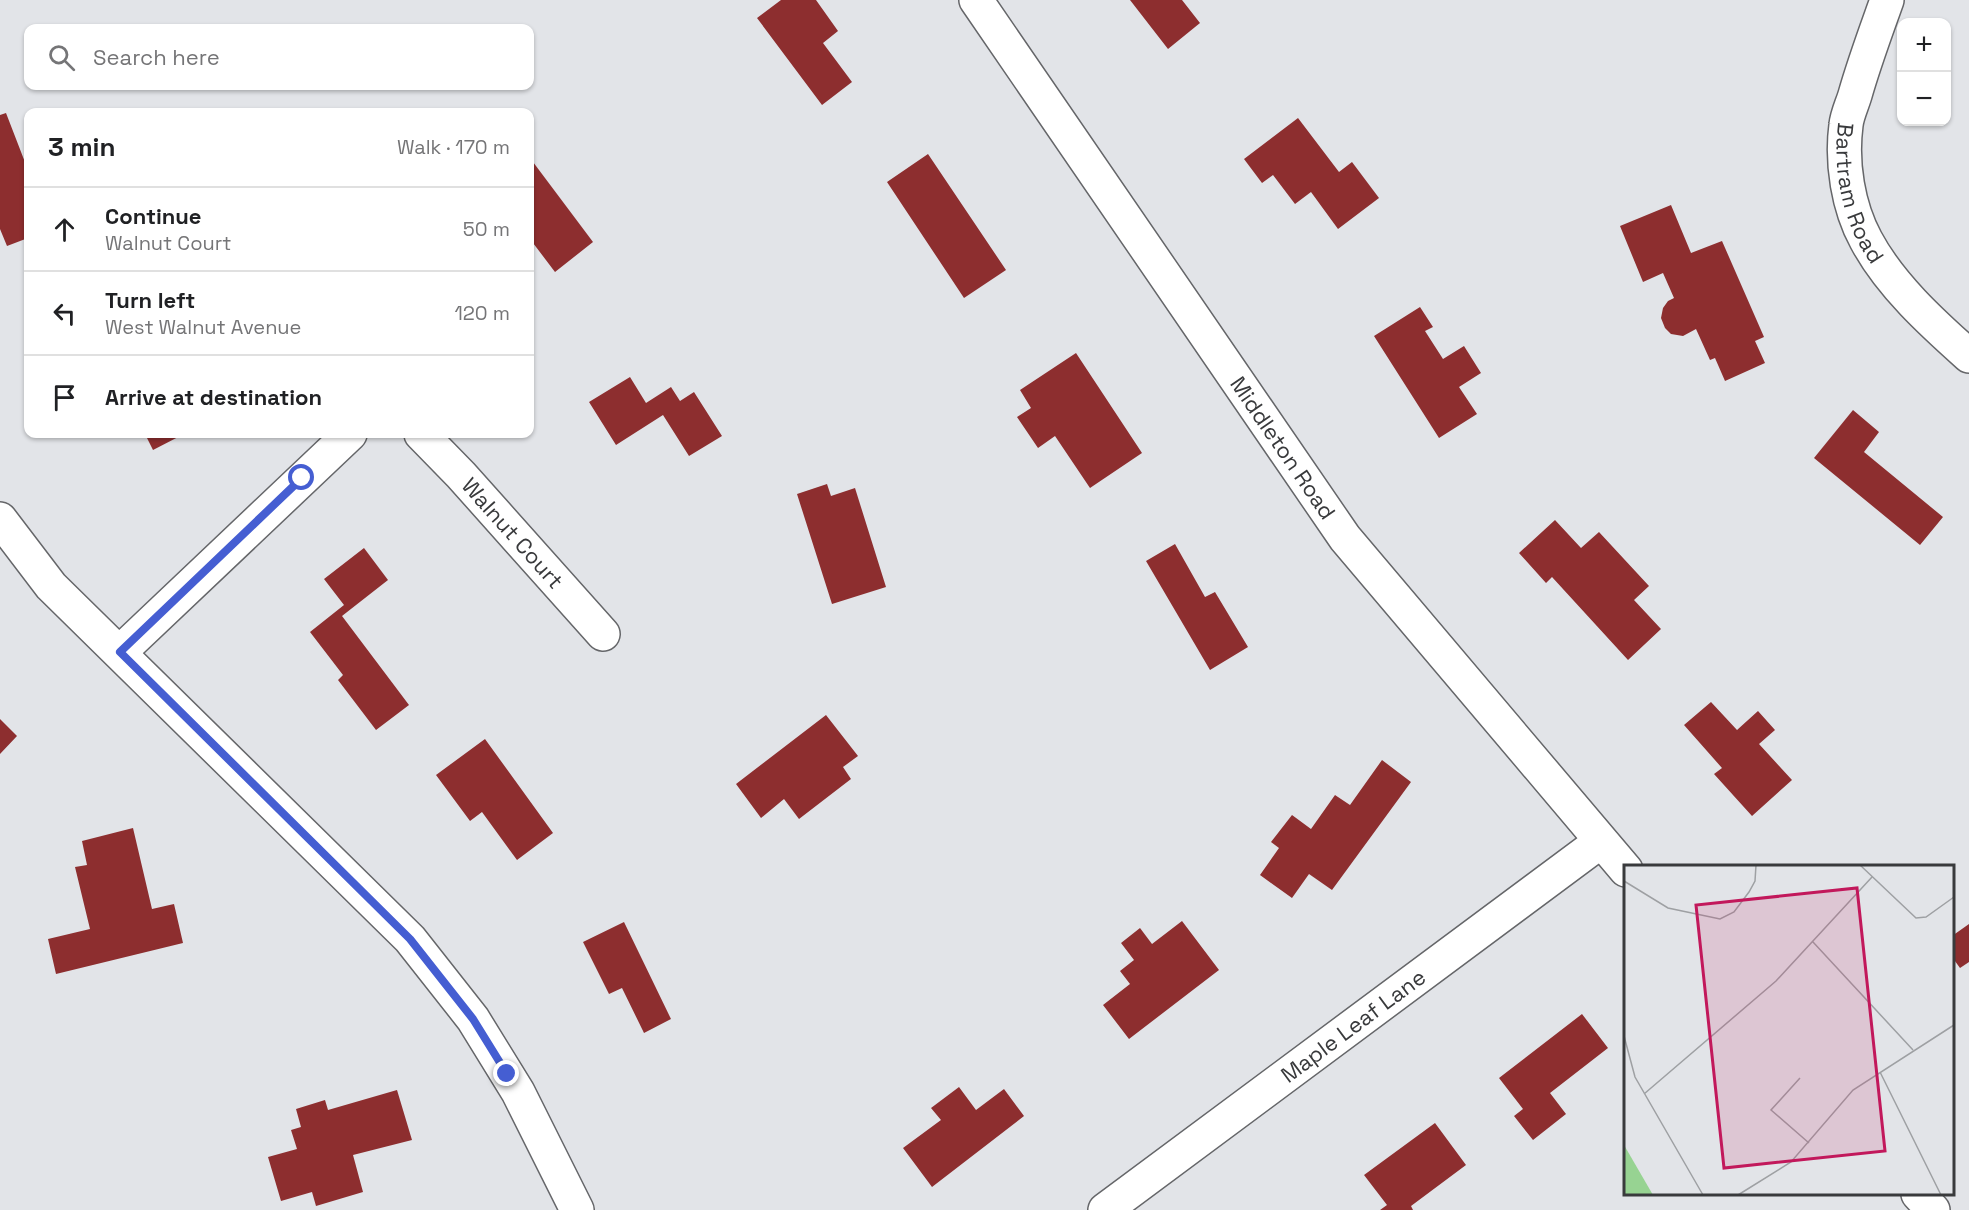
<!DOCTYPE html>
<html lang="en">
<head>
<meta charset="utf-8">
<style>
  :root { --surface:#fff; --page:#f6f6f6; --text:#202124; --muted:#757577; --line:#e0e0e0 }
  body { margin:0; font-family:"Space Grotesk",sans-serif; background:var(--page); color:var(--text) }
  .controls { position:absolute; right:18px; top:18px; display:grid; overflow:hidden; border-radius:12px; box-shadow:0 2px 4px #0004 }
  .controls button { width:54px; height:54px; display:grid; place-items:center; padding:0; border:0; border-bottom:2px solid var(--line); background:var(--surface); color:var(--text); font:30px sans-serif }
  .stop { position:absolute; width:18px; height:18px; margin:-14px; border:4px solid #455ed2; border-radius:50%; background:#fff }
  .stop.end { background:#455ed2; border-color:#fff; box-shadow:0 2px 6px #0008 }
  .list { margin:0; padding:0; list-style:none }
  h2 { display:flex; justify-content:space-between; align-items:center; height:78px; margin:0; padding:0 24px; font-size:26px }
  h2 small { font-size:20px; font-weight:400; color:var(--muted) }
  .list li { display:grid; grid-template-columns:39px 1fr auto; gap:18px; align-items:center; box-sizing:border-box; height:84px; padding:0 24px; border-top:2px solid var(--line) }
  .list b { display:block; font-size:22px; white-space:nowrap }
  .list p { margin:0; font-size:20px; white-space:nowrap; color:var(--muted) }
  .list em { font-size:20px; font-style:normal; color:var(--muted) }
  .icon { flex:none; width:33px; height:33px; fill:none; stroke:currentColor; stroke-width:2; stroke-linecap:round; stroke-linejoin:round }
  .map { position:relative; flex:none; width:1969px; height:1210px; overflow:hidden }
  .search { position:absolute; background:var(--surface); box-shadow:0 2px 4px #0004; left:24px; top:24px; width:510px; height:66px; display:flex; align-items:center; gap:15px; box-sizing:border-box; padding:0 21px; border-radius:12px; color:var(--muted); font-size:22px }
  .panel { position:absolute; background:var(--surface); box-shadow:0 2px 4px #0004; left:24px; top:108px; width:510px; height:330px; border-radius:12px }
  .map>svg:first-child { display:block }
</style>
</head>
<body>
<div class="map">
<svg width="1969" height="1210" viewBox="0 0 1969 1210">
  <rect width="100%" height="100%" fill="#e2e4e8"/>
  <path fill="#8d2e2f" d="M781,0h35l22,31 -15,12 29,39 -30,23 -65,-87z
    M1130,0h52l18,23 -32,26z
    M6,113l22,57v68l-21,8 -7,-17v-114z
    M1298,118l41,54 13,-10 27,36 -41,31 -27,-37 -16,12 -22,-29 -11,8 -18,-24z
    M928,154l78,116 -42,28 -77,-116z
    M530,158l63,84 -38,30 -25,-33z
    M1671,205l20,48 31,-12 42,96 -9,4 10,22 -40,18 -10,-23 -5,2 -14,-31 -13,7 -12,-2 -6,-6 -4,-10 2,-10 5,-7 6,-3 -11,-25 -20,9 -23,-56z
    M1420,307l13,20 -8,4 18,28 21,-13 17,27 -22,14 18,27 -38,24 -65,-102z
    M1076,353l66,100 -52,35 -35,-52 -17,12 -21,-31 14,-9 -11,-18z
    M630,377l16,26 25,-16 9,14 14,-9 28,44 -33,20 -26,-41 -47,30 -27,-43z
    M1853,410l26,22 -15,20 79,65 -23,28 -106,-87z
    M145,434h39l-31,16z
    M827,484l4,12 24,-8 31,99 -54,17 -35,-110z
    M1555,520l26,28 18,-16 50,54 -15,14 27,29 -33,31 -76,-83 -6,6 -27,-30z
    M1175,544l30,53 10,-5 33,55 -38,23 -64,-109z
    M364,548l24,32 -46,36 67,89 -33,25 -38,-50 5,-5 -33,-43 34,-27 -20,-26z
    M1711,702l26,28 21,-19 17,19 -16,14 33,36 -40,36 -38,-42 8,-6 -38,-43z
    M826,715l32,41 -15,11 8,12 -52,40 -15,-20 -23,19 -25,-34z
    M0,719l17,17 -17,18z
    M485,739l68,94 -36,27 -35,-48 -12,9 -34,-46z
    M1382,760l29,22 -79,108 -23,-16 -17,24 -32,-23 19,-27 -8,-6 21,-27 19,14 24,-34 15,10z
    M133,828l19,81 22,-5 9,39 -127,31 -8,-35 42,-10 -15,-62 12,-2 -5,-24z
    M1182,921l37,49 -90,69 -26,-34 27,-21 -10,-13 14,-11 -13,-17 19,-15 12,16z
    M624,922l47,97 -27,14 -22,-45 -13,6 -26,-52z
    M1969,924v38l-9,6 -8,-11v-21z
    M1582,1014l26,34 -58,45 16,21 -33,26 -19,-24 9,-7 -24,-31z
    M959,1087l17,23 28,-21 20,27 -92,71 -29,-39 38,-28 -10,-12z
    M397,1090l15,50 -59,15 10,37 -47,14 -4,-14 -31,9 -13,-44 29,-8 -6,-19 10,-3 -5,-18 29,-9 3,10z
    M1435,1123l31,42 -55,41 2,4h-33l7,-5 -23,-30z"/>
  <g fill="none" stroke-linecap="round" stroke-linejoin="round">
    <defs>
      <g id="minor">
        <path id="s1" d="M976,0l369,538 281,332"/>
        <path id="s2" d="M1887,0c-11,31 -23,63 -32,95 -3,10 -8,20 -9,30 -5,38 2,82 20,115 24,45 66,83 103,116"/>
        <path id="s3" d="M421,434l40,41 142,159"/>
        <path d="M0,519l51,67 359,353 63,80 45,73 59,118"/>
        <path d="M120,652l230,-218"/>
        <path d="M1918,1194l15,16"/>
        <path id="s4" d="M1105,1210l495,-368"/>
      </g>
    </defs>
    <use href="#minor" stroke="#656669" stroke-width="36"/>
    <use href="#minor" stroke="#fff" stroke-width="33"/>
  </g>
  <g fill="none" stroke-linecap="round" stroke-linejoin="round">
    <path stroke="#455ed2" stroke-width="8" d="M302,478l-182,174 290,287 63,80 34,55"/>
  </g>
  <g text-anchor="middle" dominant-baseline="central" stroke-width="6" stroke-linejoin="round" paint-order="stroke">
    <g font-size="22" fill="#393a3c" stroke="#eff1f5">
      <text stroke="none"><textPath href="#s2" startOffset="202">Bartram Road</textPath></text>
      <text stroke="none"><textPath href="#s1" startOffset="543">Middleton Road</textPath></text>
      <text stroke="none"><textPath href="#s3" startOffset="135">Walnut Court</textPath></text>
      <text stroke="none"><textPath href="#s4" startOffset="309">Maple Leaf Lane</textPath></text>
    </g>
  </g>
  <g transform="translate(1624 865)">
    <rect width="330" height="330" fill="#e2e4e8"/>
    <path d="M0,280l29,50h-29z" fill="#97d392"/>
    <path fill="none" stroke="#9ea0a3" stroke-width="1.5" d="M236,0l56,53 10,-1 28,-20M0,16l44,27 52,11 14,-7 15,-20 6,-11 1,-16M189,77l100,108M0,171l11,41 68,118M256,207l61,123M176,213l-29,32 38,33M20,229l132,-113 96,-104M114,330l53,-33 62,-72 101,-65"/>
    <path fill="#c2185b" fill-opacity="0.15" stroke="#c2185b" stroke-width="3" d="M233,23l28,263 -161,17 -28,-263z"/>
    <rect width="330" height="330" fill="none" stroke="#393a3c" stroke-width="3"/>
  </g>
</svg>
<div class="controls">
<button>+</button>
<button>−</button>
</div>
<div class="stop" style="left:302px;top:478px"></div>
<div class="stop end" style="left:507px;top:1074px"></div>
<div class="search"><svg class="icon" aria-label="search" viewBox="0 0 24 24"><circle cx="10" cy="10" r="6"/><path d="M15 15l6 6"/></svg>Search here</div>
<section class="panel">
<h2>3 min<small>Walk · 170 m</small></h2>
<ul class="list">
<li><svg class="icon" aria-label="ahead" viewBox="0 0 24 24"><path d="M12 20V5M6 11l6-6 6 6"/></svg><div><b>Continue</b><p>Walnut Court</p></div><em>50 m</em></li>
<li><svg class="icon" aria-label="left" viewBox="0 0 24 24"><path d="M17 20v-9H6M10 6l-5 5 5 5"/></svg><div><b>Turn left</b><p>West Walnut Avenue</p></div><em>120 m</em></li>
<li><svg class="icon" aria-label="arrive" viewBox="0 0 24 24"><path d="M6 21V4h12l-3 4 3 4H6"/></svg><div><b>Arrive at destination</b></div></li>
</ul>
</section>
</div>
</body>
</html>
